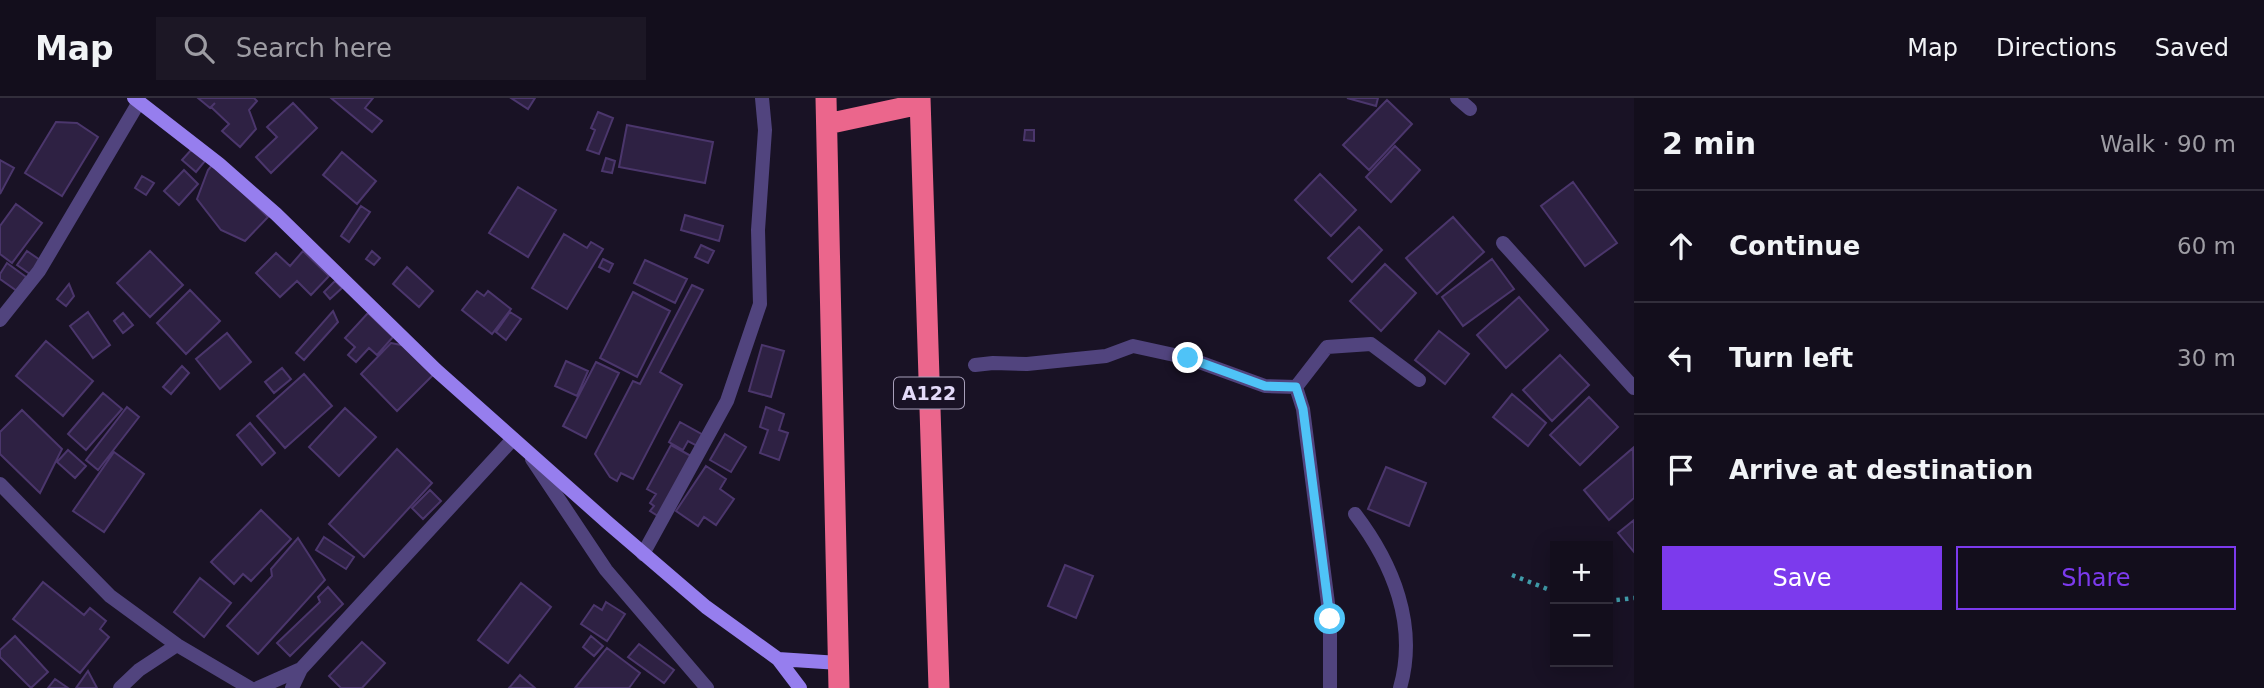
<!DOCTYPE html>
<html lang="en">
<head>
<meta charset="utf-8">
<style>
  :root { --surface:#130e1c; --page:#1c1725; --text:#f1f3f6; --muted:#9d9ca3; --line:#322e3b; --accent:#7c3aed }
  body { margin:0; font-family:"DejaVu Sans",sans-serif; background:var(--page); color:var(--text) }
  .controls { position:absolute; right:21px; bottom:21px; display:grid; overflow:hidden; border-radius:0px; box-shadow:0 4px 18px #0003 }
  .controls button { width:63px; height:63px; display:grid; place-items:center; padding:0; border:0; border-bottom:2px solid var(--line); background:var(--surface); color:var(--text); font:35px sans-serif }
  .stop { position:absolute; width:21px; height:21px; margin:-16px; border:5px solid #4fc3f7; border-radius:50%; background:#fff }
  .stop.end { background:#4fc3f7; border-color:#fff; box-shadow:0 2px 7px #0008 }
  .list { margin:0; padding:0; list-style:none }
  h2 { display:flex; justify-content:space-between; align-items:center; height:91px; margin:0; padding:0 28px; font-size:30px }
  h2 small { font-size:23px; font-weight:400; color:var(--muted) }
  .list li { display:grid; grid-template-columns:46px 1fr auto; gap:21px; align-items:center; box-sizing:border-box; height:112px; padding:0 28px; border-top:2px solid var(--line) }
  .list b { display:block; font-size:26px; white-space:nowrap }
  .list em { font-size:23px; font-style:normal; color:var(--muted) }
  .actions { display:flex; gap:14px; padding:21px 28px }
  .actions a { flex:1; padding:16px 0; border:2px solid var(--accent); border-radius:0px; text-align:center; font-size:24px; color:var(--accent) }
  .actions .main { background:var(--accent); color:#fff }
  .icon { flex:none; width:38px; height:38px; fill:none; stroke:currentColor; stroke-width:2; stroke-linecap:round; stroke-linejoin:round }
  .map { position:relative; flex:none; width:1634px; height:590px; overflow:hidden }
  header { display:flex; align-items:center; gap:42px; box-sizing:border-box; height:98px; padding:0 35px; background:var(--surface); border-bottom:2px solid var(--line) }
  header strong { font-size:33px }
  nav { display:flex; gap:38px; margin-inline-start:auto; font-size:24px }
  .search { width:490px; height:63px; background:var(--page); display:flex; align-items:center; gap:18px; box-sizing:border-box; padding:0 24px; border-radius:0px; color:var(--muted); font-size:26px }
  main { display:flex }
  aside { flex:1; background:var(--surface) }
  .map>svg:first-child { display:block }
</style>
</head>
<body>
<header>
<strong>Map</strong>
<div class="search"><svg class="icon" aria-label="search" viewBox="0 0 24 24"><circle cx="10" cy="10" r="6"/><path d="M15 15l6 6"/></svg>Search here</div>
<nav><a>Map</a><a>Directions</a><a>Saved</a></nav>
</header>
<main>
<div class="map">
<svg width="1634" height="590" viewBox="0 0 1634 590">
  <rect width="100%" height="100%" fill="#191225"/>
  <path fill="#2e2143" stroke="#4b366c" stroke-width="2" d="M198,0h56l3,3 -8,9 7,19 -16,18 -18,-16 7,-7 -18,-17 4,-4 -5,5z
    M331,0h42l-8,10 17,13 -10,11z
    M511,0h24l-7,11z
    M1347,0h31l-2,8z
    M1387,2l25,24 -43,46 -26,-25z
    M293,5l24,25 -46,45 -15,-16 21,-20 -10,-10z
    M598,14l15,6 -14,36 -12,-4 8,-20 -4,-2z
    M56,24l21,1 21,14 -36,59 -37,-23z
    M627,27l86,17 -8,41 -86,-16z
    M1025,32h9v11l-10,-1z
    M1395,48l25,24 -29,32 -25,-25z
    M191,52l14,11 -9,11 -14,-12z
    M342,54l34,29 -19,23 -34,-29z
    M606,60l9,3 -3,12 -10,-2z
    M0,62l14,8 -14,26z
    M213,66l55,53 -23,24 -24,-11 -24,-31 11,-29z
    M184,72l14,14 -19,21 -15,-14z
    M1320,76l36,36 -25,26 -36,-36z
    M142,78l12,7 -8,12 -11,-7z
    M1573,84l44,61 -32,23 -44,-60z
    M518,89l38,23 -28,47 -39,-24z
    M16,106l26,19 -30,40 -12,-9v-28z
    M361,108l9,6 -21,30 -8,-6z
    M685,117l38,11 -4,15 -38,-11z
    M1453,119l31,35 -47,42 -31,-36z
    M1359,129l23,23 -30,32 -24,-24z
    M564,136l23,14 4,-6 12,7 -36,60 -35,-21z
    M701,147l13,6 -6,12 -13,-6z
    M27,153l13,9 -10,14 -13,-9z
    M150,153l33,34 -33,32 -33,-34z
    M303,153l26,25 -18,19 -14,-14 -17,16 -24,-24 20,-20 14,13z
    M372,153l8,7 -6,7 -8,-6z
    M603,161l10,5 -4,8 -10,-5z
    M1492,161l22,30 -51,37 -21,-29z
    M645,162l42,19 -12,24 -41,-20z
    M7,165l19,14 -9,14 -17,-12v-5z
    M1385,166l31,29 -35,38 -31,-30z
    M407,169l26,24 -14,16 -26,-23z
    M335,183l7,7 -12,11 -6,-7z
    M69,186l5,12 -8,10 -9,-7z
    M692,187l11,5 -43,82 22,13 -49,94 -12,-6 -4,8 -7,-4 -15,-23 38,-73 7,3z
    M190,192l30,31 -34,33 -29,-31z
    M477,193l7,5 4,-5 23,18 -19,25 -30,-24z
    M633,194l37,19 -33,66 -37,-19z
    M1519,199l29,33 -42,38 -29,-33z
    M333,213l5,11 -34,38 -8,-7z
    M88,214l22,33 -17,13 -23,-32z
    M510,214l11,7 -15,21 -10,-8z
    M123,215l10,12 -10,8 -9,-12z
    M368,215l25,24 -16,18 -8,-7 -13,14 -8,-7 7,-8 -10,-9z
    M1439,233l30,23 -24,30 -30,-24z
    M227,235l24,29 -31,27 -24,-30z
    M46,243l47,40 -30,35 -47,-40z
    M391,245l15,3 28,28 -37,37 -36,-37z
    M762,247l22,6 -13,46 -22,-6z
    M1560,257l29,30 -37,36 -29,-31z
    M566,263l22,10 -11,25 -22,-10z
    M596,264l23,11 -33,65 -23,-12z
    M182,268l7,7 -18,21 -8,-7z
    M282,270l9,11 -17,14 -9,-11z
    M304,276l28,32 -47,42 -28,-32z
    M103,295l19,16 -36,41 -18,-16z
    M1512,296l34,29 -18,23 -35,-29z
    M1589,299l29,30 -38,38 -30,-30z
    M127,309l12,10 -41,53 -12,-10z
    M766,309l18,7 -5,16 9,3 -9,27 -19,-7 8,-23 -8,-3z
    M345,310l31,29 -37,39 -30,-29z
    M22,312l40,39 -22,44 -40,-39v-22z
    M680,324l25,14 -6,11 -11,-6 -5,9 -14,-8z
    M250,325l25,30 -13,12 -25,-30z
    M725,336l21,13 -15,25 -21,-12z
    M671,347l20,11 -33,60 -8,-5 4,-5 -4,-3 6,-9 -9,-5z
    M1633,350l1,50 -25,22 -25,-30z
    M397,351l35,34 -68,74 -35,-33z
    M68,352l18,16 -11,12 -18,-16z
    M114,354l30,22 -40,58 -31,-21z
    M706,368l20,13 -6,10 14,10 -18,26 -12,-8 -6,9 -22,-15z
    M1386,369l40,16 -17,43 -41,-17z
    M430,392l11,11 -18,18 -11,-11z
    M261,412l30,29 -40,42 -8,-7 -9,10 -23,-22z
    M1634,422v32l-16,-19z
    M324,439l30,20 -8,12 -30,-19z
    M298,440l27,42 -67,74 -31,-28 45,-50 -1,-7z
    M1065,467l28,11 -17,42 -28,-12z
    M200,480l31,25 -27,34 -30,-25z
    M43,484l41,33 6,-7 16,13 -6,8 9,8 -29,36 -67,-54z
    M521,485l30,24 -43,56 -30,-23z
    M328,489l15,17 -53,52 -13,-13 43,-41 -2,-5z
    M606,504l19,12 -18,27 -26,-17 13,-19 8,5z
    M15,538l33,36 -17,16 -31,-31v-7z
    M591,538l12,10 -9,10 -11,-9z
    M362,544l23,21 -23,25h-21l-12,-12z
    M639,546l35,26 -10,13 -36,-26z
    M607,550l33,25 -11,15h-54z
    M88,573l9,17h-21z
    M520,577l15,13h-26z
    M55,581l13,9h-20z"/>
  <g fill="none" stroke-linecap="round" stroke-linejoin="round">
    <path stroke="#409caa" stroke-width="4.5" stroke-dasharray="3.5 5" stroke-linecap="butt" d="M1512,477l43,17
      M1608,503l26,-3"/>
    <path stroke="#51447e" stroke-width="14" d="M1457,0l13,11
      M1503,145l131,145
      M0,222l39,-49 100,-169
      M975,267l18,-2 34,1 79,-8 27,-10 55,12 77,28 31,1
      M532,361l74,111 101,118
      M0,386l110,112 67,49 73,43
      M1355,416c38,50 63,111 45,174
      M643,456l84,-153 33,-97 -2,-74 7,-100 -3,-32
      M120,590l19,-18 38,-25
      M258,590l43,-19
      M292,590l9,-19 212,-230
      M1330,590v-69l-27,-210 -7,-22 31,-40 44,-3 48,36"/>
    <path stroke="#967eee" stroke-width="14" d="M134,0l85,66 57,50 160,156 172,153 98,84 72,52 22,29
      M778,561l61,4"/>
    <path stroke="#eb668c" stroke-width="21" d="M826,0l13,590
      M920,0l19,590
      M827,26l93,-20"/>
  </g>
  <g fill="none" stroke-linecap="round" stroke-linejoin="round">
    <path stroke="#4fc3f7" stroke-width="9" d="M1188,260l77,28 31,1 7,22 27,210"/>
  </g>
  <g text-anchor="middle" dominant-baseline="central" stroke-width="5" stroke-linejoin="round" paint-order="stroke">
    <rect fill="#191225" stroke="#a79fba" stroke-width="2" x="894" y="279.5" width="70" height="31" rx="5"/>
    <g font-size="19" font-weight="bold" fill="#e4dbfa">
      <text x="929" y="295">A122</text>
    </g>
  </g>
</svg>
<div class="controls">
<button>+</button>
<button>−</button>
</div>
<div class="stop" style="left:1330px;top:521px"></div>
<div class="stop end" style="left:1188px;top:260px"></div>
</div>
<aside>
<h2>2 min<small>Walk · 90 m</small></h2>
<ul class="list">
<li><svg class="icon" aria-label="ahead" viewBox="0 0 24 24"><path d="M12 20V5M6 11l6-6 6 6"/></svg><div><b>Continue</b></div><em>60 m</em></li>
<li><svg class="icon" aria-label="left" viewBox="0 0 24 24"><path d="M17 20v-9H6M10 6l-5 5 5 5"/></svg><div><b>Turn left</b></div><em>30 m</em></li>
<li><svg class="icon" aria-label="arrive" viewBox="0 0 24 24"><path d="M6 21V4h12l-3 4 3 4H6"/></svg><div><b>Arrive at destination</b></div></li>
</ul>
<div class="actions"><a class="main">Save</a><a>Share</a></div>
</aside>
</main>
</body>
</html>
